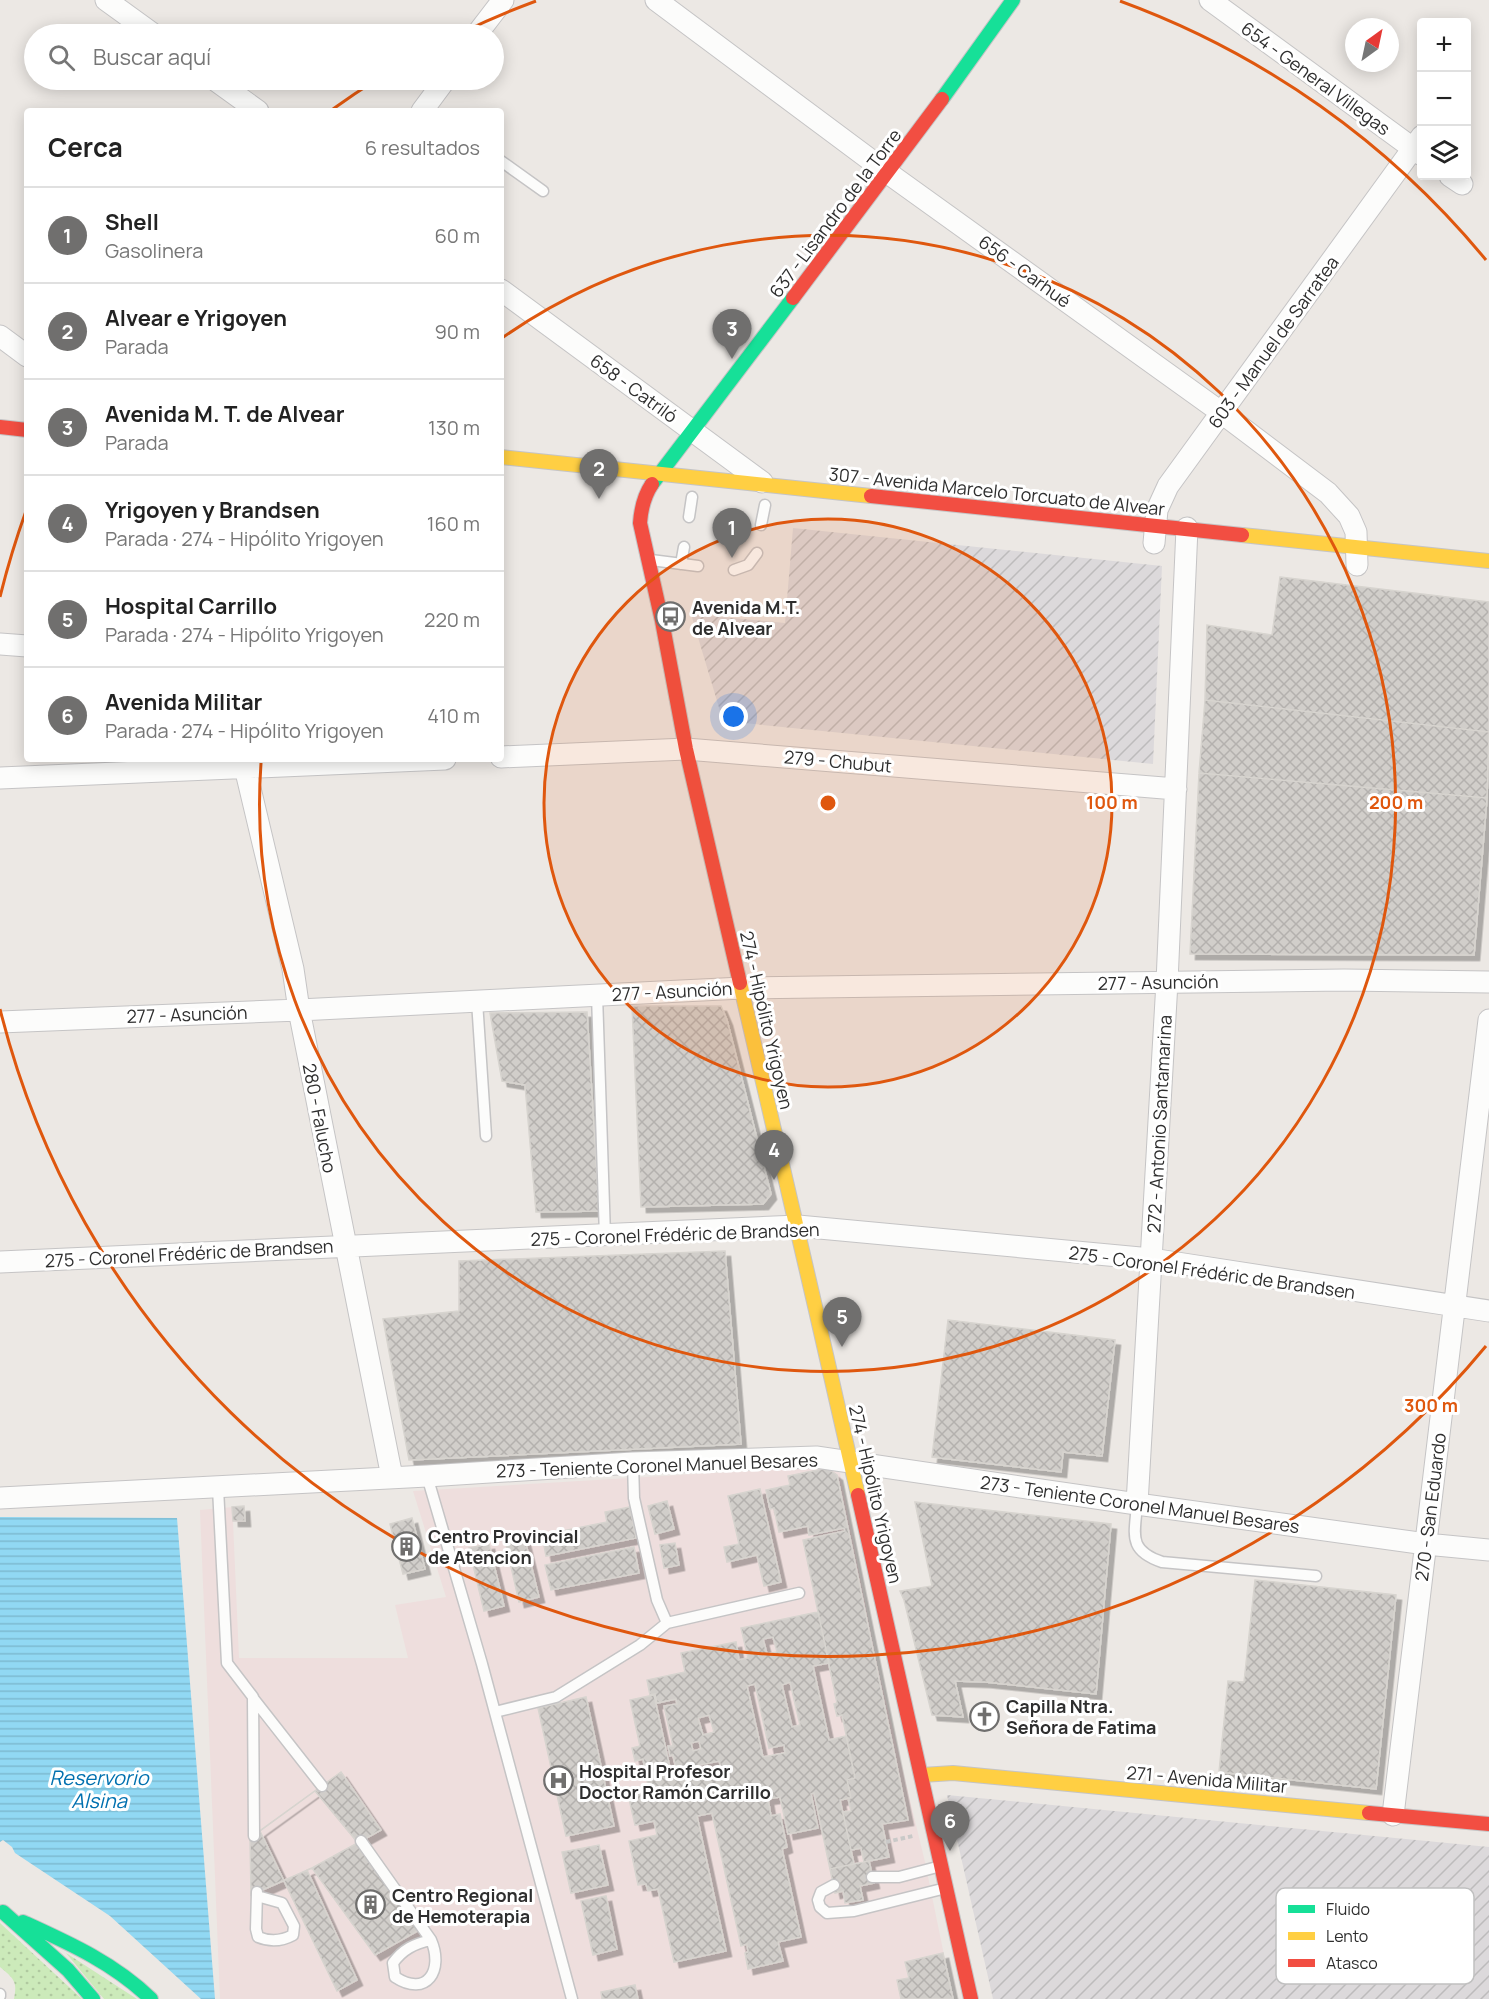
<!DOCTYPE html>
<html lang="es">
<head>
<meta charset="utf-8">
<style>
  :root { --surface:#fff; --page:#f2f2f2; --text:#222; --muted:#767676; --line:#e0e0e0; --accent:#706f6e }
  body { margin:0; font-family:Manrope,sans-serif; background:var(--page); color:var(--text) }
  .controls { position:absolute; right:18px; top:18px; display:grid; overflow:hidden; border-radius:6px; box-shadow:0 3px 15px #0003 }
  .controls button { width:54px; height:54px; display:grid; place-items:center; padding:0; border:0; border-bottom:2px solid var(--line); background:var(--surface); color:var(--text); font:30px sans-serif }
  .compass { position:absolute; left:1345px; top:18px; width:54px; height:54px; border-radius:50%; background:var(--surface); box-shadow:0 3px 15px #0003; rotate:33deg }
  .you { position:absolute; left:734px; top:717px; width:21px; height:21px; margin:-15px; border:4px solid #fff; border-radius:50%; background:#1a73e8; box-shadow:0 0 0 9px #1a73e833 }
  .badge { display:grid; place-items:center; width:39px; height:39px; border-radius:50%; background:var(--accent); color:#fff; font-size:20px; font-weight:700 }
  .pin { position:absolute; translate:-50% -50px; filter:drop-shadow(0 2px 3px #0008) }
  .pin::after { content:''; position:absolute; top:32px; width:21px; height:18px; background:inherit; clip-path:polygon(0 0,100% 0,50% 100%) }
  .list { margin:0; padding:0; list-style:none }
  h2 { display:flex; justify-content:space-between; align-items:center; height:78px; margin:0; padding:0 24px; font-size:26px }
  h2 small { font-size:20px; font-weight:400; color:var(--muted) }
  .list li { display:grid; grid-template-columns:39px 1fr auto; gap:18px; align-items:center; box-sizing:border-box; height:96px; padding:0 24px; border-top:2px solid var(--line) }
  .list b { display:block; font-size:22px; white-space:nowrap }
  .list p { margin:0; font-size:20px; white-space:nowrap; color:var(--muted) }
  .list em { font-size:20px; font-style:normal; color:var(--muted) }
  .icon { flex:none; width:33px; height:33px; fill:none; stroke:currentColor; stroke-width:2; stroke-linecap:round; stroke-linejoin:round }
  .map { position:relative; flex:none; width:1489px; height:1999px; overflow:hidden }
  .search { position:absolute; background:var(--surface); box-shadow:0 3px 15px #0003; left:24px; top:24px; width:480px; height:66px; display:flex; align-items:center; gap:15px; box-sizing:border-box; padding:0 21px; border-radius:33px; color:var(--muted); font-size:22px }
  .panel { position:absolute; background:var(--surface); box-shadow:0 3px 15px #0003; left:24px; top:108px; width:480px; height:654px; border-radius:6px }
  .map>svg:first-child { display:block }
</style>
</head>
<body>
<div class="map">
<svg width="1489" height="1999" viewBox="0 0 1489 1999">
  <defs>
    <pattern id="industrial-furrows" width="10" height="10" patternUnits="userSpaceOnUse" patternTransform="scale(1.5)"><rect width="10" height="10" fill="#dcd9db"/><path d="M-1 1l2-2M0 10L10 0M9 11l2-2" fill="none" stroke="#bdbbbc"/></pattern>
    <pattern id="grass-dots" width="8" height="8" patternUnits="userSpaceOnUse" patternTransform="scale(1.5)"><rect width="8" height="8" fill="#cceaba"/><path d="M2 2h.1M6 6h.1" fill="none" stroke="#b0c9a0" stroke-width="1.8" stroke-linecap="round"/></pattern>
    <pattern id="water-rules" width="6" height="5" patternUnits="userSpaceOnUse" patternTransform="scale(1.5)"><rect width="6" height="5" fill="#91d8f3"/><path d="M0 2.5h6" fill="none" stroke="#7dbad1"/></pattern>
    <pattern id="building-cross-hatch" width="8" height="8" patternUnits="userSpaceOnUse" patternTransform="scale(1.5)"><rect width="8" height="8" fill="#d1ceca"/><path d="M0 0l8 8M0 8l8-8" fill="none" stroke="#b4b1ae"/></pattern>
    <filter id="shadow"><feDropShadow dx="5.5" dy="5.5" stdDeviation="0" flood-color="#0004"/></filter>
  </defs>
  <rect width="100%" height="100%" fill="#ece8e4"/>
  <path fill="url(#industrial-furrows)" d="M793,528l369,38 -9,198 -430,-43 -32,-107 94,9z
    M947,1795l542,52v152h-496z"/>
  <path fill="#eededd" d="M831,1466l9,7 37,191 48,198 28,137h-733l-20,-489 44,-4 1,15 -12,1 6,136h169l-13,-53 51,-8 -33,-106z"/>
  <path fill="url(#grass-dots)" d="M0,1923l82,76h-68c4,-18 -1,-21 -14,-32z
    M66,1953l71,46h-33z"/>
  <path fill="url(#water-rules)" d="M0,1517l177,1 38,481h-14l-91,-83 -95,-63 -3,-6 -9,-7 -3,2z"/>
  <path fill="url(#building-cross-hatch)" stroke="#d7d4cf" stroke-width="1.5" fill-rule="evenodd" filter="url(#shadow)" d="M1280,577l209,25v130l-284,-32 2,-75 65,10z
    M1205,700l284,32 -2,66 -288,-25z
    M1199,773l288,25 -13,157 -284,-1z
    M632,1006h89l6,14 44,174 -8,10 -122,3z
    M587,1012l12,199 -63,1 -11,-127 -23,-4 -12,-68z
    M725,1251l16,193 -332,16 -26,-141 76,-8v-50z
    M948,1320l167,20 -13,116 -39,-4 -2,20 -129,-15z
    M827,1468l10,7 71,345 -26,4 7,33 -25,5 -3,-14 -10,2 -8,-38 8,-1 -3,-13h3l-4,-18 8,-2 -13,-63 -5,1 -3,-12 3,-1 -34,-163 42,-9 -1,-3 -35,7 -1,-9 -29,6 -5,-24 -4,1 -4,-19 24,-5 -2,-9z
    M760,1489l21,93 -17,4 -7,-31 -30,7 -3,-15 15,-3 -11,-48z
    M667,1501l7,28 -19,5 -7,-28z
    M915,1502l196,22 -15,170 -111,-12 -30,-1 8,36 -31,-2 -28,-115 -4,-9 32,-5z
    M244,1506l1,15h-12l-1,-14z
    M630,1507l6,31 -90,18 -4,-21 65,-13 -2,-10z
    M412,1518l13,51 -22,5 -13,-50z
    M524,1536l15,61 -20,5 -14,-62z
    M675,1543l4,22 -15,3 -4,-23z
    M489,1544l15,62 -20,5 -15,-63z
    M634,1547l5,26 -88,17 -6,-25z
    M1255,1580l141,15 -20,194 -157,-17 9,-91 16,1z
    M818,1612l11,51 -16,3 16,74 17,-4 9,42 -8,2 4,18 -11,2 14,64 -24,5 -16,-76 -3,1 7,34 -30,6 -8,-37 -12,2 3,17 9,-2 7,33 -5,2 19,88 -23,5 5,19 -35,8 -3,-16 3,-1 -1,-8 -6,2 -29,-133 -15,3 29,135 -52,11 -16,-73 -10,2 -2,-7 -8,1 -9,-44 28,-6 -3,-14 -19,4 -8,-35 21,-5 -5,-26 -8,2 -3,-13 8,-2 -10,-46 24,-5 18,82 6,-1 -5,-21 -3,1 -2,-10h5l-9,-40 13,-2 -1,-5 -19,4 -2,-9 -5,1 -3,-15 38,-8 -4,-19 55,-11 3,18 9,-2 -7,-30zM773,1637l4,15 -10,2 -4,-15zM790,1682l10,43 -8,2 -10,-42zM755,1684l14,64 15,-3 1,8 -22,4 -16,-71zM709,1715l5,17 -11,3 -5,-17zM699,1741l2,8 -8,2 -2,-8zM719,1761l2,6 -26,6 -1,-7z
    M586,1697l28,129 -48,10 -28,-128z
    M341,1772l40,58 -69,38 -61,27 -1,-57z
    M315,1791l43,52 63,86 -46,26 -63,-87 -5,2 50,110 -20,11 -77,-160z
    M599,1845l9,40 -37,8 -9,-41z
    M869,1861l5,22 -14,3 3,14 -18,3 -2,-12 -8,2 -5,-24z
    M606,1896l11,53 -24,6 -12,-54z
    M943,1953l10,46h-52l-4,-19 12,-2 -4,-16z
    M635,1985l3,14h-36l-1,-7z"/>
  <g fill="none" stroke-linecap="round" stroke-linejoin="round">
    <defs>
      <path id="lane" d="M501,161l42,30
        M689,517l3,-20
        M761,525l4,-20
        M651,560l47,6
        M681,564l3,-17
        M734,570l14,-5 9,-12
        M597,995l8,241
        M477,1001l9,135
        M633,1463l1,35 23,102 10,23
        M427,1476l55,188 90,335
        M218,1488l9,175 26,34 1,139
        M1137,1504c-2,30 -10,46 25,58l154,14
        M253,1698l69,88
        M495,1712l61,-15 84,-52 27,-22 132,-30
        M361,1841l70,99c13,30 -4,58 -36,37l-2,-14c10,-14 21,-19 38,-23
        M872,1877h27l42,-11
        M834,1885l-13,7 -3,8 2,7 7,6 27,-2 92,-23
        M257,1892l-1,37 2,8c12,5 24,4 35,-2l1,-9 -12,-23 -25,-7
        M0,1994v2"/>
      <path id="street" d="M106,0l47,34
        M656,0l232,173 334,240 106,80 21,23 7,16 1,33
        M1210,0l212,155
        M477,34l26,-34
        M215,80l43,31
        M422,111l23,-31
        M1450,176l12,8
        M501,290l261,192
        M0,336l27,20
        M1154,543l3,-33 11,-24 254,-350
        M0,644l27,2
        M501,757l185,-8 490,40
        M243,759l50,210 6,41 93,467
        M0,778l445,-19
        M0,1022l299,-12 443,-22 602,-8 145,2
        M0,1262l798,-36 353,33 338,52
        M0,1498l427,-22 206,-13 183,-6 321,47 289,40 63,6
        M1137,1504l30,-522 20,-454
        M1393,1815l96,-795"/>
      <path id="fast" d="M942,99l71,-99
        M652,484l141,-186
        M3,1912l65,58 25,29
        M23,1922c46,21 91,41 128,77"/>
      <path id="slow" d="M501,457l370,39
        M1242,535l247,26
        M740,983c39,171 80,341 118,512
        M922,1775l31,-2 416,40"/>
      <path id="jam" d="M793,298l149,-199
        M0,427l27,3
        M652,484c-8,12 -11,25 -12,39l22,98 24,128 54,234
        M871,496l371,39
        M858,1495l113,504
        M1369,1813l120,11"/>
    </defs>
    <use href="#lane" stroke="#c5c4c5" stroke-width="13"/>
    <use href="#street" stroke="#c5c4c5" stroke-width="23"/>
    <use href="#fast" stroke="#c5c4c5" stroke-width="16"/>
    <use href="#slow" stroke="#c5c4c5" stroke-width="16"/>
    <use href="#jam" stroke="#c5c4c5" stroke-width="16"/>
    <path stroke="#c9c9c8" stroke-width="4" stroke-dasharray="4.5 3" stroke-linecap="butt" d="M886,1842l27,-6"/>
    <use href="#lane" stroke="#fcfcfb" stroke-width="10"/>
    <use href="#street" stroke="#fcfcfb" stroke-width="21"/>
    <use href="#fast" stroke="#16e098" stroke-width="14"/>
    <use href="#slow" stroke="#ffcf43" stroke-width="14"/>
    <use href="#jam" stroke="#f24e42" stroke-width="14"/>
  </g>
  <circle cx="828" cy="803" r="284" fill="#df570e" fill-opacity=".12"/>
  <g fill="none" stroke="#df570e" stroke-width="3">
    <circle cx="828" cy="803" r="284"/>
    <path d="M502 338A568 568 0 1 1 261 763"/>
    <path d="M1486 1346A853 853 0 0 1 0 1009M0 597A853 853 0 0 1 26 511M333 109A853 853 0 0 1 376 80M461 33A853 853 0 0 1 536 1M1120 1A853 853 0 0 1 1486 260"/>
  </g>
  <defs>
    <symbol id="bus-ring" viewBox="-11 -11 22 22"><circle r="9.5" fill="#fff" stroke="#706f6e" stroke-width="1.5"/><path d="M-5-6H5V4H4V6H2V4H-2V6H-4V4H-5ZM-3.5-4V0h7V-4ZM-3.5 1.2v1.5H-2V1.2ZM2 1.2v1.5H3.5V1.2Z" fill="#706f6e"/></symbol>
    <symbol id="building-ring" viewBox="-11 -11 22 22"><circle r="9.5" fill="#fff" stroke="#706f6e" stroke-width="1.5"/><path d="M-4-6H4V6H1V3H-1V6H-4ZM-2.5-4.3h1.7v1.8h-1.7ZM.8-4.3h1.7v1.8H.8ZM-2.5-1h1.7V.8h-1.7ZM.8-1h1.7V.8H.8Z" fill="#706f6e"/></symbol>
    <symbol id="church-ring" viewBox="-11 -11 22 22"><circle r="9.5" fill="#fff" stroke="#706f6e" stroke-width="1.5"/><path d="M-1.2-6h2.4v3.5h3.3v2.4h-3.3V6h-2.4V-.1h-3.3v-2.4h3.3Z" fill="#706f6e"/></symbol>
    <symbol id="hospital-ring" viewBox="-11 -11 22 22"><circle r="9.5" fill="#fff" stroke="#706f6e" stroke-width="1.5"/><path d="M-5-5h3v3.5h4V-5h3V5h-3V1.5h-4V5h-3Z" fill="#706f6e"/></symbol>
  </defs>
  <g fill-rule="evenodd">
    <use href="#bus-ring" x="654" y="600" width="33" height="33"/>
    <use href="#building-ring" x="390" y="1530" width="33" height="33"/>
    <use href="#church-ring" x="968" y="1700" width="33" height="33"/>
    <use href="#hospital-ring" x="542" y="1764" width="33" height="33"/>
    <use href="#building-ring" x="354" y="1888" width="33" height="33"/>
  </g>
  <g text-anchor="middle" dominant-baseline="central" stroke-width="6" stroke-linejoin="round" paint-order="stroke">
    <g font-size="18" fill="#2e2e2e" stroke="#fff">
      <text transform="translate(1316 78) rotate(36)">654 - General Villegas</text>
      <text transform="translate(835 213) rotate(-53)">637 - Lisandro de la Torre</text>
      <text transform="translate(1025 271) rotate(36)">656 - Carhué</text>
      <text transform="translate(1273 342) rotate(-54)">603 - Manuel de Sarratea</text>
      <text transform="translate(634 388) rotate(36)">658 - Catriló</text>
      <text transform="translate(997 491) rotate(6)">307 - Avenida Marcelo Torcuato de Alvear</text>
      <text transform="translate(838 761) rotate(5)">279 - Chubut</text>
      <text transform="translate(1158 982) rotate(-1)">277 - Asunción</text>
      <text transform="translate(672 991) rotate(-3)">277 - Asunción</text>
      <text transform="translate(187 1014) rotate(-2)">277 - Asunción</text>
      <text transform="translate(767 1020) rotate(77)">274 - Hipólito Yrigoyen</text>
      <text transform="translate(320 1118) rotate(79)">280 - Falucho</text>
      <text transform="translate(1159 1124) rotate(-87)">272 - Antonio Santamarina</text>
      <text transform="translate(675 1234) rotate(-2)">275 - Coronel Frédéric de Brandsen</text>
      <text transform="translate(189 1253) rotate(-3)">275 - Coronel Frédéric de Brandsen</text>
      <text transform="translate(1212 1272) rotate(8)">275 - Coronel Frédéric de Brandsen</text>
      <text transform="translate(657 1465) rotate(-2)">273 - Teniente Coronel Manuel Besares</text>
      <text transform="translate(876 1494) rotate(77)">274 - Hipólito Yrigoyen</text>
      <text transform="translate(1140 1504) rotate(8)">273 - Teniente Coronel Manuel Besares</text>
      <text transform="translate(1430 1507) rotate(-83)">270 - San Eduardo</text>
      <text transform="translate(1207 1779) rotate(5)">271 - Avenida Militar</text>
    </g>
    <g font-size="18" font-weight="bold" fill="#2e2e2e" stroke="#fff" text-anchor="start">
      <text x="692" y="607">Avenida M.T.<tspan x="692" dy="21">de Alvear</tspan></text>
      <text x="428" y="1536">Centro Provincial<tspan x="428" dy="21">de Atencion</tspan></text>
      <text x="1006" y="1706">Capilla Ntra.<tspan x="1006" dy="21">Señora de Fatima</tspan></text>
      <text x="579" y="1771">Hospital Profesor<tspan x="579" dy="21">Doctor Ramón Carrillo</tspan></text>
      <text x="392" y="1895">Centro Regional<tspan x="392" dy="21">de Hemoterapia</tspan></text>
    </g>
    <g font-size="20" font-style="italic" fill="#0070af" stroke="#fff">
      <text x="99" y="1777">Reservorio<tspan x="99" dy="23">Alsina</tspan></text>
    </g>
  </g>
  <rect x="1276" y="1888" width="198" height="96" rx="9" fill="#fff" stroke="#c0c0c0" stroke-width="1.5"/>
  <rect x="1288" y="1905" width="27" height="8" fill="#16e098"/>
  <rect x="1288" y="1932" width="27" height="8" fill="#ffcf43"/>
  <rect x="1288" y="1959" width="27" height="8" fill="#f24e42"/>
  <g font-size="16" fill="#2e2e2e">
    <text x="1326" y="1915">Fluido</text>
    <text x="1326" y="1942">Lento</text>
    <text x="1326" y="1969">Atasco</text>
  </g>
  <circle cx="828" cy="803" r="9" fill="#df570e" stroke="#fff" stroke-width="3"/>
  <g font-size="18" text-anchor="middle" font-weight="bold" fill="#df570e" stroke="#fff" stroke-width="6" stroke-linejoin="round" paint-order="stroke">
    <text x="1112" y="809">100 m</text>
    <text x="1396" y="809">200 m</text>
    <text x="1431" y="1412">300 m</text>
  </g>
</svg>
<div class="controls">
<button>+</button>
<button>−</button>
<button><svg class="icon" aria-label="layers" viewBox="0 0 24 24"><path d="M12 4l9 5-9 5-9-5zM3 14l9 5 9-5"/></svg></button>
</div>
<svg class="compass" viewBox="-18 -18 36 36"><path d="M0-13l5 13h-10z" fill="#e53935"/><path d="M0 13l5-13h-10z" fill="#767676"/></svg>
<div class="you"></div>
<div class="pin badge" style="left:732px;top:558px">1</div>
<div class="pin badge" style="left:599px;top:499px">2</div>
<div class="pin badge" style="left:732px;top:359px">3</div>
<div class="pin badge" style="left:774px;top:1180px">4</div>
<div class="pin badge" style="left:842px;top:1347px">5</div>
<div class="pin badge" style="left:950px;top:1851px">6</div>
<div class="search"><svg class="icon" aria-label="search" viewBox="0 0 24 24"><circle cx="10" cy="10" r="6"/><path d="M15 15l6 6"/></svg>Buscar aquí</div>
<section class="panel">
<h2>Cerca<small>6 resultados</small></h2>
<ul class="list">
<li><span class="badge">1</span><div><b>Shell</b><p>Gasolinera</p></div><em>60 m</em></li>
<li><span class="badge">2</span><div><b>Alvear e Yrigoyen</b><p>Parada</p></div><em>90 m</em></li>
<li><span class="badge">3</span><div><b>Avenida M. T. de Alvear</b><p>Parada</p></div><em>130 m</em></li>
<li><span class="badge">4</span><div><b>Yrigoyen y Brandsen</b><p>Parada · 274 - Hipólito Yrigoyen</p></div><em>160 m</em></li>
<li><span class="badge">5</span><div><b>Hospital Carrillo</b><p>Parada · 274 - Hipólito Yrigoyen</p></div><em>220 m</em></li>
<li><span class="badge">6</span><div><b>Avenida Militar</b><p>Parada · 274 - Hipólito Yrigoyen</p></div><em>410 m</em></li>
</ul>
</section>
</div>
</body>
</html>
